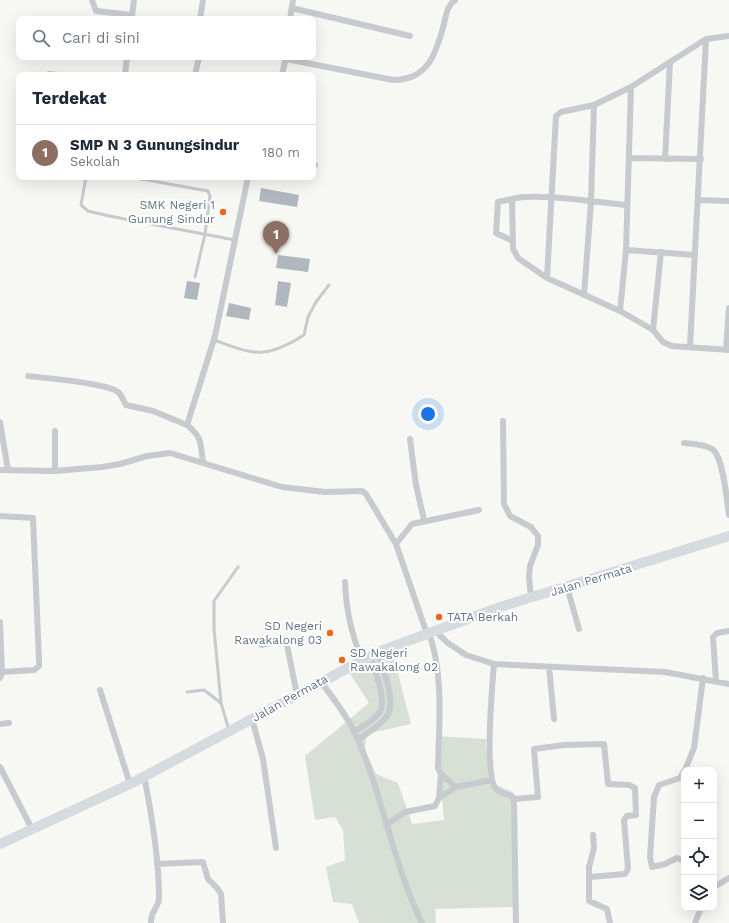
<!DOCTYPE html>
<html lang="id">
<head>
<meta charset="utf-8">
<style>
  :root { --surface:#fff; --page:#f6f6f7; --text:#1f2937; --muted:#747a83; --line:#e0e1e3; --accent:#111827 }
  body { margin:0; font-family:"Work Sans",sans-serif; background:var(--page); color:var(--text) }
  .controls { position:absolute; right:12px; bottom:12px; display:grid; overflow:hidden; border-radius:8px; box-shadow:0 4px 16px #0002 }
  .controls button { width:36px; height:36px; display:grid; place-items:center; padding:0; border:0; border-bottom:1px solid var(--line); background:var(--surface); color:var(--text); font:20px sans-serif }
  .you { position:absolute; left:428px; top:414px; width:14px; height:14px; margin:-10px; border:3px solid #fff; border-radius:50%; background:#1a73e8; box-shadow:0 0 0 6px #1a73e833 }
  .badge { display:grid; place-items:center; width:26px; height:26px; border-radius:50%; background:var(--accent); color:#fff; font-size:13px; font-weight:700 }
  .pin { position:absolute; translate:-50% -33px; filter:drop-shadow(0 1px 2px #0008) }
  .pin::after { content:''; position:absolute; top:21px; width:14px; height:12px; background:inherit; clip-path:polygon(0 0,100% 0,50% 100%) }
  .list { margin:0; padding:0; list-style:none }
  h2 { display:flex; justify-content:space-between; align-items:center; height:52px; margin:0; padding:0 16px; font-size:17px }
  h2 small { font-size:13px; font-weight:400; color:var(--muted) }
  .list li { display:grid; grid-template-columns:26px 1fr auto; gap:12px; align-items:center; box-sizing:border-box; height:56px; padding:0 16px; border-top:1px solid var(--line) }
  .list b { display:block; font-size:15px; white-space:nowrap }
  .list p { margin:0; font-size:13px; white-space:nowrap; color:var(--muted) }
  .list em { font-size:13px; font-style:normal; color:var(--muted) }
  .icon { flex:none; width:22px; height:22px; fill:none; stroke:currentColor; stroke-width:2; stroke-linecap:round; stroke-linejoin:round }
  .map { position:relative; flex:none; width:729px; height:923px; overflow:hidden }
  .search { position:absolute; background:var(--surface); box-shadow:0 4px 16px #0002; left:16px; top:16px; width:300px; height:44px; display:flex; align-items:center; gap:10px; box-sizing:border-box; padding:0 14px; border-radius:8px; color:var(--muted); font-size:15px }
  .panel { position:absolute; background:var(--surface); box-shadow:0 4px 16px #0002; left:16px; top:72px; width:300px; height:108px; border-radius:8px }
  .map>svg:first-child { display:block }
</style>
</head>
<body>
<div class="map">
<svg width="729" height="923" viewBox="0 0 729 923">
  <rect width="100%" height="100%" fill="#f7f8f4"/>
  <path fill="#d8e0d5" d="M392,649l19,75 -45,10 -1,17 11,23 22,9 14,41 32,-4 -8,-84 50,3 3,43 24,10v115l-78,2 1,14h-77l-7,-19 -19,-2 -7,-35 19,-7 -2,-30 -8,-13 -20,3 -10,-64 64,-53 -22,-34z"/>
  <path fill="#b0b7be" d="M261,188l38,7 -2,12 -38,-6z
    M278,255l32,4 -2,13 -32,-4z
    M187,281l13,2 -3,17 -13,-2z
    M278,281l13,2 -4,24 -12,-2z
    M229,303l22,5 -2,12 -23,-4z"/>
  <g fill="none" stroke-linecap="round" stroke-linejoin="round">
    <path stroke="#c7cace" stroke-width="3" d="M86,177l-5,28 7,6 21,5 126,24
      M130,177l78,14 2,5 -5,38 -10,43
      M214,340c15,5 34,14 49,12 14,-1 30,-10 41,-17l4,-18 8,-15 13,-17
      M187,692l17,-2 17,13
      M229,730l-8,-27 -7,-74v-28l24,-34"/>
    <path stroke="#c7cace" stroke-width="6" d="M92,0l4,11 36,4
      M292,8l118,28
      M132,17l2,-17
      M200,19l3,-19
      M290,19l3,-19
      M286,59l107,21c35,0 43,-26 51,-56 2,-9 3,-18 11,-24
      M49,74l10,1
      M125,75l2,-18
      M195,75l4,-18
      M282,75l4,-18
      M629,158l72,1
      M665,159l5,-97
      M313,165h2
      M512,199l-14,3 -2,31 17,8
      M698,200l31,1
      M627,205c-26,-2 -92,-13 -115,-6l1,50 5,9 29,20 73,33 28,16 5,3 10,12 9,4 57,4
      M626,250l69,5
      M547,278l9,-162 5,-4 33,-7 37,-18 75,-48 23,-3
      M584,295l7,-93 3,-97
      M620,311l6,-61 5,-163
      M653,330l8,-78
      M690,347l16,-308
      M726,350l3,-42
      M28,376c17,2 79,7 90,16 4,3 5,9 8,13l27,6 34,14
      M503,421l1,83 6,12 21,11 7,9v9l-8,21 -1,11 2,21
      M0,422l8,48
      M55,431v40
      M410,439l6,46 8,35
      M684,443c9,1 20,1 28,6 11,6 15,52 17,66
      M203,462c-3,-19 0,-24 -16,-37l28,-89 33,-159
      M0,470l55,1 47,-4 18,-3 27,-8 23,-3 112,34 43,5 37,-1 4,3 30,50 31,90
      M0,516l33,2 6,142v6l-5,4 -32,2
      M396,544l16,-20 67,-14
      M345,582c1,28 6,52 17,77
      M567,587l12,42
      M0,622l2,50 -2,6
      M435,631l13,12 18,12 28,9 171,8 64,12
      M429,633c15,42 10,91 9,135l3,6 15,13 36,-7
      M261,645l25,-5 11,55
      M494,664c-2,23 -9,107 1,124 4,5 11,6 17,8l2,5 2,122
      M549,667l5,52
      M716,681l-3,-44 4,-4 12,-2
      M321,682c12,16 25,32 34,51 28,61 37,129 67,190
      M100,690l30,94
      M252,719l11,40 13,89
      M0,724l9,-1
      M354,732c9,-6 19,-11 25,-19 9,-13 -5,-44 -9,-57
      M358,740c9,-7 22,-14 29,-24 10,-15 -5,-48 -9,-64
      M0,767l32,62
      M685,770l9,-22 9,-70
      M684,771l-4,7 -21,7 -5,12 -4,60 2,10 13,-3 12,-6 7,3
      M144,776c8,40 15,81 15,122 0,9 -9,14 -8,25
      M439,798l17,-11
      M513,799l25,-2 -4,-48 30,-4 40,-1 4,40 21,1 6,3 1,27 -9,1 -3,4 4,49 -3,5 -35,3
      M386,825l19,-13 30,-6 4,-8 2,-24
      M593,835l1,13 -5,19v34l18,8 3,14
      M157,864l46,-2 5,17 9,9 4,6 2,29
      M714,887l15,-9
      M695,923l6,-15"/>
    <path stroke="#d6dbe0" stroke-width="10" d="M0,844l130,-60 248,-132 122,-45 229,-71"/>
  </g>
  <g fill="#f1641b" stroke="#fff" stroke-width="1.5">
    <circle cx="223" cy="212" r="4"/>
    <circle cx="439" cy="617" r="4"/>
    <circle cx="330" cy="633" r="4"/>
    <circle cx="342" cy="660" r="4"/>
  </g>
  <g text-anchor="middle" dominant-baseline="central" stroke-width="4" stroke-linejoin="round" paint-order="stroke">
    <g font-size="12" fill="#647488" stroke="#fff" text-anchor="end">
      <text x="215" y="205">SMK Negeri 1<tspan x="215" dy="14">Gunung Sindur</tspan></text>
      <text x="447" y="617" text-anchor="start">TATA Berkah</text>
      <text x="322" y="626">SD Negeri<tspan x="322" dy="14">Rawakalong 03</tspan></text>
      <text x="350" y="653" text-anchor="start">SD Negeri<tspan x="350" dy="14">Rawakalong 02</tspan></text>
    </g>
    <g font-size="12" fill="#647488" stroke="#fff">
      <text transform="translate(591 580) rotate(-17)">Jalan Permata</text>
      <text transform="translate(290 698) rotate(-29)">Jalan Permata</text>
    </g>
  </g>
</svg>
<div class="controls">
<button>+</button>
<button>−</button>
<button><svg class="icon" aria-label="locate" viewBox="0 0 24 24"><circle cx="12" cy="12" r="6"/><path d="M12 2v4M12 18v4M2 12h4M18 12h4"/></svg></button>
<button><svg class="icon" aria-label="layers" viewBox="0 0 24 24"><path d="M12 4l9 5-9 5-9-5zM3 14l9 5 9-5"/></svg></button>
</div>
<div class="you"></div>
<div class="pin badge" style="left:276px;top:254px;background:#8d6e63">1</div>
<div class="search"><svg class="icon" aria-label="search" viewBox="0 0 24 24"><circle cx="10" cy="10" r="6"/><path d="M15 15l6 6"/></svg>Cari di sini</div>
<section class="panel">
<h2>Terdekat<small></small></h2>
<ul class="list">
<li><span class="badge" style="background:#8d6e63">1</span><div><b>SMP N 3 Gunungsindur</b><p>Sekolah</p></div><em>180 m</em></li>
</ul>
</section>
</div>
</body>
</html>
